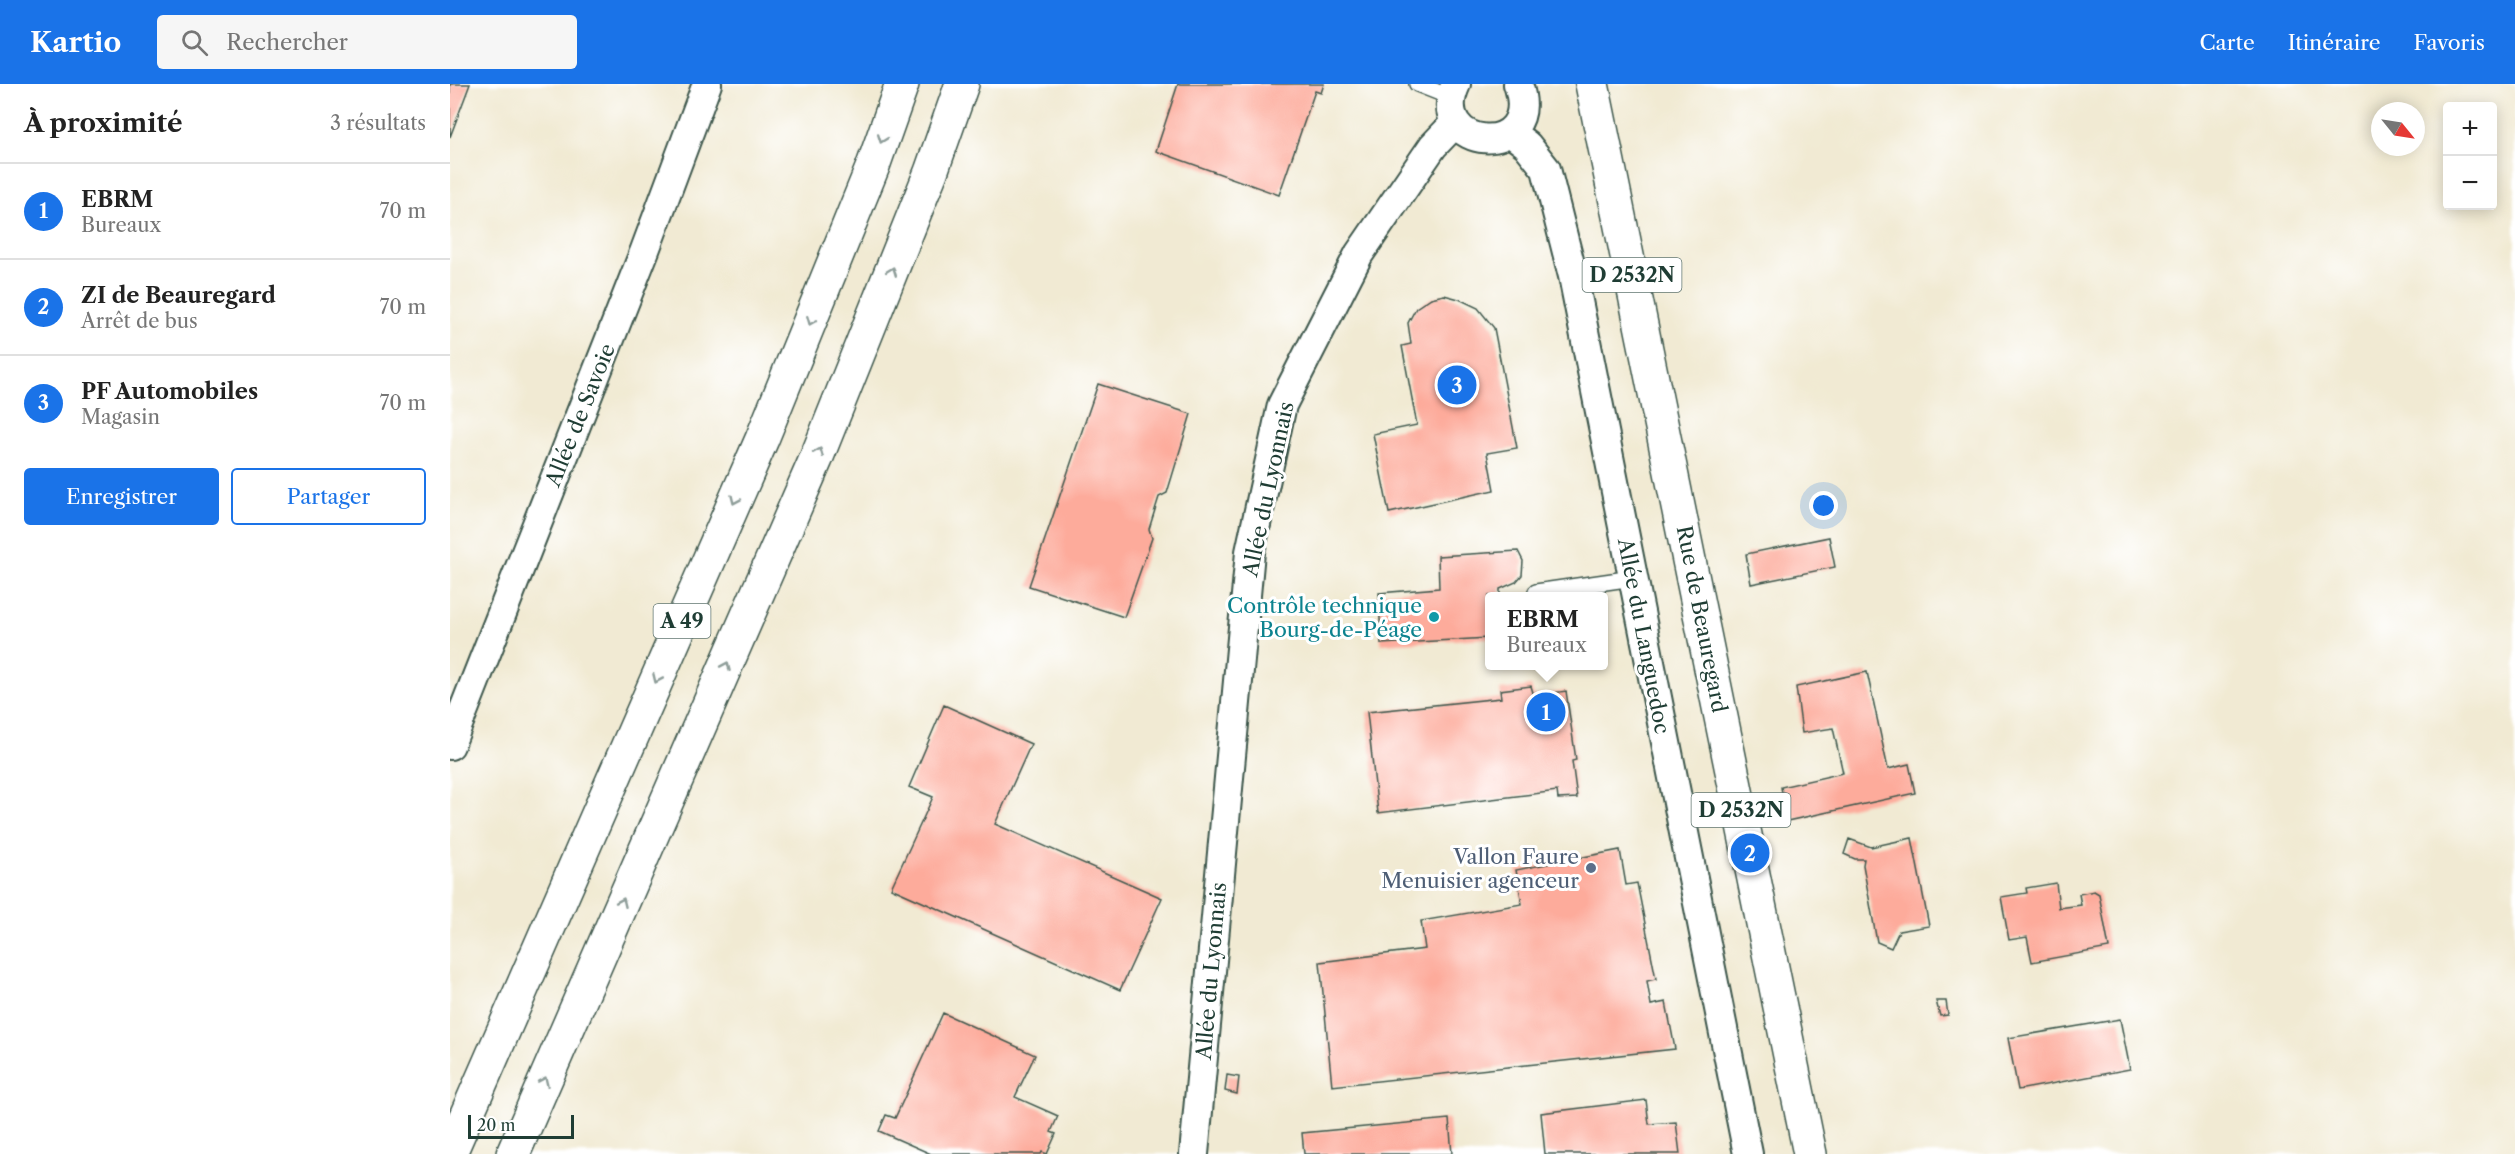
<!DOCTYPE html>
<html lang="fr">
<head>
<meta charset="utf-8">
<style>
  :root { --surface:#fff; --page:#f6f6f6; --text:#222; --muted:#767676; --line:#e0e0e0; --accent:#1a73e8 }
  body { margin:0; font-family:"Libre Caslon Text",serif; background:var(--page); color:var(--text) }
  .controls { position:absolute; right:18px; top:18px; display:grid; overflow:hidden; border-radius:6px; box-shadow:0 3px 15px #0003 }
  .controls button { width:54px; height:54px; display:grid; place-items:center; padding:0; border:0; border-bottom:2px solid var(--line); background:var(--surface); color:var(--text); font:30px sans-serif }
  .compass { position:absolute; left:1921px; top:18px; width:54px; height:54px; border-radius:50%; background:var(--surface); box-shadow:0 3px 15px #0003; rotate:120deg }
  .scale { position:absolute; left:18px; bottom:15px; width:106px; box-sizing:border-box; padding-left:6px; border:3px solid #1f3d34; border-top:0; font-size:16px; line-height:21px; white-space:nowrap; color:#1f3d34; -webkit-text-stroke:4px #fff; paint-order:stroke }
  .you { position:absolute; left:1374px; top:422px; width:21px; height:21px; margin:-15px; border:4px solid #fff; border-radius:50%; background:#1a73e8; box-shadow:0 0 0 9px #1a73e833 }
  .badge { display:grid; place-items:center; width:39px; height:39px; border-radius:50%; background:var(--accent); color:#fff; font-size:20px; font-weight:700 }
  .pin { position:absolute; translate:-50% -50%; border:3px solid #fff; box-shadow:0 2px 6px #0006 }
  .popup { position:absolute; left:1035px; top:508px; width:123px; height:78px; box-sizing:border-box; display:grid; place-content:center; border-radius:6px; background:var(--surface); filter:drop-shadow(0 2px 4px #0005); font-size:20px; white-space:nowrap; color:var(--muted) }
  .popup b { font-size:22px; color:var(--text) }
  .popup::after { content:''; position:absolute; left:50%; top:100%; margin-left:-12px; border:12px solid transparent; border-top-color:var(--surface) }
  .list { margin:0; padding:0; list-style:none }
  h2 { display:flex; justify-content:space-between; align-items:center; height:78px; margin:0; padding:0 24px; font-size:26px }
  h2 small { font-size:20px; font-weight:400; color:var(--muted) }
  .list li { display:grid; grid-template-columns:39px 1fr auto; gap:18px; align-items:center; box-sizing:border-box; height:96px; padding:0 24px; border-top:2px solid var(--line) }
  .list b { display:block; font-size:22px; white-space:nowrap }
  .list p { margin:0; font-size:20px; white-space:nowrap; color:var(--muted) }
  .list em { font-size:20px; font-style:normal; color:var(--muted) }
  .actions { display:flex; gap:12px; padding:18px 24px }
  .actions a { flex:1; padding:14px 0; border:2px solid var(--accent); border-radius:6px; text-align:center; font-size:21px; color:var(--accent) }
  .actions .main { background:var(--accent); color:#fff }
  .icon { flex:none; width:33px; height:33px; fill:none; stroke:currentColor; stroke-width:2; stroke-linecap:round; stroke-linejoin:round }
  .map { position:relative; flex:none; width:2065px; height:1070px; overflow:hidden }
  header { display:flex; align-items:center; gap:36px; box-sizing:border-box; height:84px; padding:0 30px; background:var(--accent); color:#fff }
  header strong { font-size:28px }
  nav { display:flex; gap:33px; margin-inline-start:auto; font-size:21px }
  .search { width:420px; height:54px; background:var(--page); display:flex; align-items:center; gap:15px; box-sizing:border-box; padding:0 21px; border-radius:6px; color:var(--muted); font-size:22px }
  main { display:flex }
  aside { flex:1; background:var(--surface) }
  .map>svg:first-child { display:block }
</style>
</head>
<body>
<header>
<strong>Kartio</strong>
<div class="search"><svg class="icon" aria-label="search" viewBox="0 0 24 24"><circle cx="10" cy="10" r="6"/><path d="M15 15l6 6"/></svg>Rechercher</div>
<nav><a>Carte</a><a>Itinéraire</a><a>Favoris</a></nav>
</header>
<main>
<aside>
<h2>À proximité<small>3 résultats</small></h2>
<ul class="list">
<li><span class="badge">1</span><div><b>EBRM</b><p>Bureaux</p></div><em>70 m</em></li>
<li><span class="badge">2</span><div><b>ZI de Beauregard</b><p>Arrêt de bus</p></div><em>70 m</em></li>
<li><span class="badge">3</span><div><b>PF Automobiles</b><p>Magasin</p></div><em>70 m</em></li>
</ul>
<div class="actions"><a class="main">Enregistrer</a><a>Partager</a></div>
</aside>
<div class="map">
<svg width="2065" height="1070" viewBox="0 0 2065 1070">
  <rect width="100%" height="100%" fill="#fff"/>
  <filter id="ink" filterUnits="userSpaceOnUse"><feTurbulence type="fractalNoise" baseFrequency=".0167" numOctaves="2"/><feDisplacementMap in="SourceGraphic" scale="12" xChannelSelector="R" yChannelSelector="G"/><feConvolveMatrix kernelMatrix="1 2 1 2 8 2 1 2 1" color-interpolation-filters="sRGB"/></filter>
  <filter id="wash" filterUnits="userSpaceOnUse"><feTurbulence type="fractalNoise" baseFrequency=".008" numOctaves="4" result="noise"/><feDisplacementMap in="SourceGraphic" scale="24" xChannelSelector="R" yChannelSelector="G"/><feGaussianBlur stdDeviation="1.35" result="paint"/><feColorMatrix in="noise" values="0 0 0 0 0 0 0 0 0 0 0 0 0 0 0 0 0 1.4 0 .05"/><feComposite in="paint" operator="in"/></filter>
  <g filter="url(#wash)">
    <rect width="100%" height="100%" fill="#f1ead3"/>
    <g id="blocks">
      <path fill="#fdab9b" d="M0,0h20l-20,53z
        M728,0h146l-3,9 -6,-2 -36,104 -123,-44z
        M994,211l15,4 19,9 16,20 23,120 -30,5 7,37 -105,23 -16,-79 44,-9 -15,-79 9,-2 -3,-21 8,-15 15,-10z
        M648,300l93,30 -24,79 -8,4 -10,32 3,9 -28,79 -95,-31z
        M1379,453l6,30 -84,17 -5,-30z
        M1068,467l5,10 -1,14 -6,7 -16,7v7h-11v42l-108,6 -2,-51 60,-5 -1,-32z
        M1417,588l21,97 21,-5 6,29 -128,28 -6,-34 62,-14 -10,-45 -31,5 -6,-46z
        M1081,602l3,10 32,-5 10,69 -4,1 5,37 -19,1 -1,-8 -179,22 -11,-101 134,-14 -1,-8z
        M494,621l87,39 -36,80 167,74 -42,92 -229,-102 42,-91 -24,-10z
        M1462,754l17,88 -30,5 -8,17 -14,-6 -14,-77 1,-6h-9l-11,-5 5,-15 22,8z
        M1170,766l6,35 11,-2 19,96 -9,2 4,24 15,-3 9,47 -343,37 -12,-124 105,-13 -4,-28 101,-17 -6,-34z
        M1606,799l3,25 22,-3 -2,-11 15,-3 5,3 10,54 -77,14 -5,-25 -18,3 -8,-43 26,-4 -1,-5z
        M1486,917h10l2,14 -8,1z
        M493,929l92,42 -20,42 43,19 -7,16 5,2 -9,20 -5,-2 -1,2h-110l-52,-23 7,-16 9,3z
        M1670,935l10,50 -112,21 -10,-52z
        M777,991l12,2 -2,17 -12,-3z
        M1196,1016l3,24 27,-2 4,32h-135l-4,-41z
        M999,1035l3,35h-148l-2,-21z"/>
    </g>
  </g>
  <g filter="url(#ink)">
    <use href="#blocks" fill-opacity="0" stroke="#3e574c" stroke-width="1.5"/>
    <g fill="none" stroke-linecap="round" stroke-linejoin="round">
      <defs>
        <path id="service" d="M967,0l33,13
          M1086,508l97,-14"/>
        <path id="minor" d="M1006,0c-31,67 88,78 62,0
          M1060,48l17,13 19,24 27,107 175,878
          M0,661l195,-495 62,-166
          M744,1070l56,-602 32,-147 77,-151 74,-108 22,-23"/>
        <path id="primary" d="M1142,0l218,1070"/>
        <path id="motorway" d="M0,1069l312,-714 111,-273 29,-82
          M63,1070l303,-695 115,-287 31,-88"/>
      </defs>
      <use href="#service" stroke="#3e574c" stroke-width="18"/>
      <use href="#minor" stroke="#3e574c" stroke-width="32"/>
      <use href="#primary" stroke="#3e574c" stroke-width="36"/>
      <use href="#motorway" stroke="#3e574c" stroke-width="36"/>
      <use href="#service" stroke="#fff" stroke-width="15"/>
      <use href="#minor" stroke="#fff" stroke-width="28"/>
      <use href="#primary" stroke="#fff" stroke-width="33"/>
      <use href="#motorway" stroke="#fff" stroke-width="33"/>
    </g>
    <defs><path id="oneway-chevron" d="M-2-3.5L2.5 0L-2 3.5" fill="none" stroke-width="1.6" stroke-linecap="round" stroke-linejoin="round" transform="scale(1.5)"/></defs>
    <g stroke="#8f9e9a">
      <use href="#oneway-chevron" transform="translate(432 55) rotate(110)"/>
      <use href="#oneway-chevron" transform="translate(442 187) rotate(-69)"/>
      <use href="#oneway-chevron" transform="translate(361 237) rotate(112)"/>
      <use href="#oneway-chevron" transform="translate(369 368) rotate(-68)"/>
      <use href="#oneway-chevron" transform="translate(285 416) rotate(114)"/>
      <use href="#oneway-chevron" transform="translate(276 582) rotate(-66)"/>
      <use href="#oneway-chevron" transform="translate(207 595) rotate(114)"/>
      <use href="#oneway-chevron" transform="translate(172 818) rotate(-66)"/>
      <use href="#oneway-chevron" transform="translate(94 997) rotate(-66)"/>
    </g>
  </g>
  <circle fill="#0f9aa8" stroke="#fff" stroke-width="2" cx="984" cy="533" r="6"/>
  <circle fill="#5c6f8a" stroke="#fff" stroke-width="2" cx="1141" cy="784" r="6"/>
  <g text-anchor="middle" dominant-baseline="central" stroke-width="6" stroke-linejoin="round" paint-order="stroke">
    <g fill="#fff" stroke="#627771" stroke-width="1.5">
      <rect x="1132.5" y="174" width="99" height="34" rx="4.5"/>
      <rect x="203.5" y="520" width="57" height="34" rx="4.5"/>
      <rect x="1241.5" y="709" width="99" height="34" rx="4.5"/>
    </g>
    <g font-size="20" font-weight="bold" fill="#1f3d34">
      <text x="1182" y="191">D 2532N</text>
      <text x="232" y="537">A 49</text>
      <text x="1291" y="726">D 2532N</text>
    </g>
    <g font-size="21" fill="#1f3d34" stroke="#fff">
      <text transform="translate(130 331) rotate(-68)">Allée de Savoie</text>
      <text transform="translate(818 405) rotate(-78)">Allée du Lyonnais</text>
      <text transform="translate(1252 535) rotate(79)">Rue de Beauregard</text>
      <text transform="translate(1194 552) rotate(79)">Allée du Languedoc</text>
      <text transform="translate(761 887) rotate(-85)">Allée du Lyonnais</text>
    </g>
    <g font-size="21" fill="#0d838f" stroke="#fff" text-anchor="end">
      <text x="972" y="521">Contrôle technique<tspan x="972" dy="24">Bourg-de-Péage</tspan></text>
    </g>
    <g font-size="21" fill="#4e5e75" stroke="#fff" text-anchor="end">
      <text x="1129" y="772">Vallon Faure<tspan x="1129" dy="24">Menuisier agenceur</tspan></text>
    </g>
  </g>
</svg>
<div class="controls">
<button>+</button>
<button>−</button>
</div>
<svg class="compass" viewBox="-18 -18 36 36"><path d="M0-13l5 13h-10z" fill="#e53935"/><path d="M0 13l5-13h-10z" fill="#767676"/></svg>
<div class="scale">20 m</div>
<div class="you"></div>
<div class="pin badge" style="left:1096px;top:628px">1</div>
<div class="popup"><b>EBRM</b>Bureaux</div>
<div class="pin badge" style="left:1300px;top:769px">2</div>
<div class="pin badge" style="left:1007px;top:301px">3</div>
</div>
</main>
</body>
</html>
